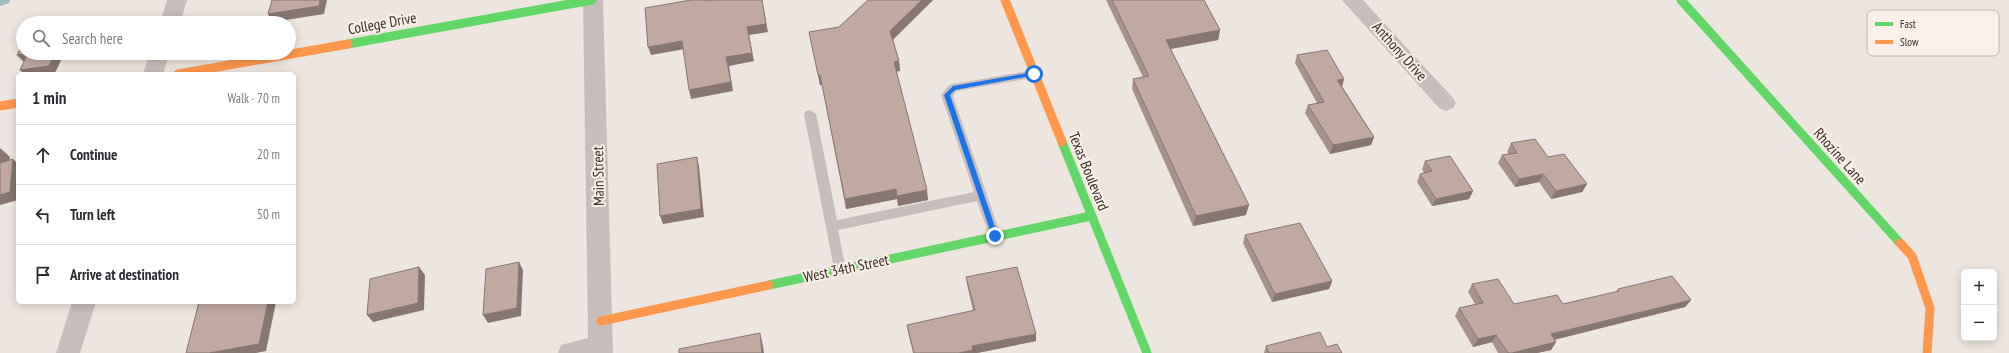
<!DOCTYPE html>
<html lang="en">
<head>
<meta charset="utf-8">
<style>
  :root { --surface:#fff; --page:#f7f7f7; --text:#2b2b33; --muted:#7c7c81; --line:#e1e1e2 }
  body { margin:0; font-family:"PT Sans Narrow",sans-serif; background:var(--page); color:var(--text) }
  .controls { position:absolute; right:12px; bottom:12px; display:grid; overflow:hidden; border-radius:6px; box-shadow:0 2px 10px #0003 }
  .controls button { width:36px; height:36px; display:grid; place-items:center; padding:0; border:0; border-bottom:1px solid var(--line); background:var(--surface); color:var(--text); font:20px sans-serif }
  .stop { position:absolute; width:12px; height:12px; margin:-9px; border:3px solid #1a73e8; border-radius:50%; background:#fff }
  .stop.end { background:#1a73e8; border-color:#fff; box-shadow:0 1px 4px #0008 }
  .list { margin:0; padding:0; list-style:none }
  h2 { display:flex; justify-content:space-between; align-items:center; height:52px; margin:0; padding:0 16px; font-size:17px }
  h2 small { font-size:13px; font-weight:400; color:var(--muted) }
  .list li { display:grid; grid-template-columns:26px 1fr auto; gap:12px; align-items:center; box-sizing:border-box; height:60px; padding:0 16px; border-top:1px solid var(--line) }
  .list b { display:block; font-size:15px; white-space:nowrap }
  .list em { font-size:13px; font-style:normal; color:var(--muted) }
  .icon { flex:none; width:22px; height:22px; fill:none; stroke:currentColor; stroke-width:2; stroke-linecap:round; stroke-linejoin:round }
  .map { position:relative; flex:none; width:2009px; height:353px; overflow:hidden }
  .search { position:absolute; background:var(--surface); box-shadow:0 2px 10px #0003; left:16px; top:16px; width:280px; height:44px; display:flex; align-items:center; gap:10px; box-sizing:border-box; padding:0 14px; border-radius:22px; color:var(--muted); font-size:15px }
  .panel { position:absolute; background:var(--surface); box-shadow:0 2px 10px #0003; left:16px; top:72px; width:280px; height:232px; border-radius:6px }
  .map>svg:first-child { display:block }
</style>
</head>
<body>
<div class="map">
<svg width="2009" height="353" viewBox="0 0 2009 353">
  <rect width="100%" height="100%" fill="#ede6e0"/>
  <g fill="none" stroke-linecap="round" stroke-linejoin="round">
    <path stroke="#9cc0bd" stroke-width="8" d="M0,2l6,-2"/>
    <path fill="#c6beba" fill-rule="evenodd" d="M1034,70l6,4 -2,3 -82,14 -3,5 48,140 -2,4 -4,1 -4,-1 -14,-39 -139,29 8,40 -1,4 -5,1 -5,-1 -31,-160 2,-3 4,-1 6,4 21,106 137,-28 -33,-97 8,-10 4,-1z"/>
    <path fill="#c6beba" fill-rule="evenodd" d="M167,0h20l-7,23h-20z
      M583,0h20l10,353h-55l3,-8 27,-7z
      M1342,0h21l90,98 3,5 -3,5 -7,3 -7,-3z
      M150,53h20l-7,21h-20z
      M72,302h24l-16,51h-24z"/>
    <path stroke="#63d668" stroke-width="9" d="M1681,0l219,243
      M348,44l244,-44
      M1062,142l85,211
      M769,285l322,-69"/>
    <path stroke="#ff974d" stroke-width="9" d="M1005,0l57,142
      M178,74l170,-30
      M0,106l18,-3
      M1900,243l12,13 18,52 -3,45
      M601,321l168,-36"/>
  </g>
  <path fill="#a6908a" d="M868,0h65l-40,40 6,21 1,10h-4l32,129 -30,6 -1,-7 -51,10 -24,-124h-2l-11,-53 30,-5z
    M1106,0h98l16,30 -2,10 -47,9 75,166 -53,11 -61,-137 1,-10 10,-2z
    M1297,55l47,24 -2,7 32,51 -3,8 -41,9 -25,-41 3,-8 9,-2 -22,-40z
    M1511,143l37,14 39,27 -5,8 -31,7 -12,-17 -24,5 -17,-24 4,-8 7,-1 -2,-2z
    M1425,161l48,30 -4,8 -37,7 -15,-24 3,-8 4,-1 -2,-4z
    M1245,235l87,46 -3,8 -57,13 -29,-59z
    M966,277l70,57v7l-59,12h-64l-5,-21 -1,-7 66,-14 -6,-27z
    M1472,284l42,20h49l53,-12 2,-3 73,11 -6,7 -130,32 1,3 -5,8 -14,3h-39l-6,-11 -19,5 -18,-31 4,-8 16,-4 -7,-12z
    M1266,346l61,1 15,6h-78z"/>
  <path fill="#877671" d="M320,0h7l-3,14 -51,8 -5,-8z
    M762,0l6,32 -19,3 5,26 -25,5 4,25 -42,8 -2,-9 37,-33 21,-30z
    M922,0h11l-42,41 -1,-10z
    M1220,30l-2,10 -54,10 2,-10z
    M682,41l3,8 -34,6 -3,-8z
    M28,53l-4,9 -7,-7z
    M55,53h18l-1,2 -9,1 -8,17 -6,1h-25l-4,-4z
    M899,61l1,10 -5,1 -1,-10z
    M818,75h2l2,10h-2z
    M1344,79l-2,8 -5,-7z
    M1374,137l-3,8 -41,9 3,-9z
    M1,149l9,8 -2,14 -8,-8z
    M697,157l2,9 5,51 -41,7 -3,-8z
    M13,159l5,5v36l-18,5v-10z
    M1543,174l-4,8 -24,5 4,-8z
    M1587,184l-5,8 -31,7 5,-8z
    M896,189l1,10 -51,10 -1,-10z
    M927,190l1,10 -30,6 -1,-10z
    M1473,191l-4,8 -37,7 4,-7z
    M1249,205l-3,10 -53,11 3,-10z
    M519,262l4,8 -2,46 -33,7 -5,-8z
    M419,267l6,8 -1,35 -51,12 -6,-7z
    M1332,281l-3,8 -57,13 3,-8z
    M1691,300l-6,7 -139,35 5,-8z
    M268,302h8l-10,49 -10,2h-47z
    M760,333l2,8 2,12h-2z
    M1036,334v7l-59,12h-18l13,-7z
    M1496,335l-4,7 -19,5 5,-8z
    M1556,342l-5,8 -14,3h-25z"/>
  <path fill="#c1a8a1" stroke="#877671" d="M272,0h48l-1,6 -51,8z
    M691,0h15v1l8,-1h48l4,24 -19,3 5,26 -26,4 5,25 -42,8 -7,-49 -34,6 -3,-39z
    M868,0h54l-32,31 9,30 -5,1 33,128 -30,6 -1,-7 -51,10 -25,-124h-2l-9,-43 30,-5z
    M1112,0h92l16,30 -54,10 83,165 -53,11 -63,-137 16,-3z
    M23,43v10h32l-6,13 -29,4 8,-17 -11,2z
    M1327,50l17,29 -7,1 37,57 -41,8 -25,-40 16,-3 -27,-47z
    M1535,139l13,18 16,-3 23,30 -31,7 -13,-17 -24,5 -17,-24 15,-2 -6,-10z
    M0,149h1l-1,12z
    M1450,156l23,35 -37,8 -16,-25 12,-3 -7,-10z
    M697,157l4,52 -41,7 -3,-52z
    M13,159l-3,33 -10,3v-32z
    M1300,223l32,58 -57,13 -30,-59z
    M519,262l-2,46 -34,7 3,-46z
    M419,267l-1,36 -51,12 3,-36z
    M1017,267l19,67 -64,12 1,4 -14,3h-45l-7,-28 68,-15 -9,-33z
    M1672,276l19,24 -140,34 5,8 -44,11h-4l-12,-18 -18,4 -19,-31 24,-5 -11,-19 26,-5 16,25 43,-9 6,9 56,-13 -1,-2z
    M199,302h69l-9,42 -50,9h-23z
    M1320,332l7,15 10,-3 5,9h-73l-3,-7z
    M760,333l2,20h-83v-4z"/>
  <path fill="#1a73e8" d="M1034,72h2v3l-81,15 -5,5 48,141 -3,3 -3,-3 -48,-141 9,-9z"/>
  <g text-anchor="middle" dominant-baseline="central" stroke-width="4" stroke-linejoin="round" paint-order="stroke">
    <g font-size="15" fill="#372b27" stroke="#faf0e7">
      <text transform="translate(382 23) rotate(-10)">College Drive</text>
      <text transform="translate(1400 51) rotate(48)">Anthony Drive</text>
      <text transform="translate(1840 156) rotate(48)">Rhozine Lane</text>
      <text transform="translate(1089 171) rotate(68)">Texas Boulevard</text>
      <text transform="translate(598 176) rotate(-91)">Main Street</text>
      <text transform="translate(846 268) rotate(-12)">West 34th Street</text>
    </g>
  </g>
  <rect x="1867" y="10" width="132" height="46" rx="6" fill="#faf0e7" stroke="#c0b5ad" stroke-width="1"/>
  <rect x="1875" y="22" width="18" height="4" fill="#63d668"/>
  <rect x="1875" y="40" width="18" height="4" fill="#ff974d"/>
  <g font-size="11" fill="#372b27">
    <text x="1900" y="28">Fast</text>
    <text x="1900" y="46">Slow</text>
  </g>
</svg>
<div class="controls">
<button>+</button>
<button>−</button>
</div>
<div class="stop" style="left:1034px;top:74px"></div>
<div class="stop end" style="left:995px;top:236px"></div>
<div class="search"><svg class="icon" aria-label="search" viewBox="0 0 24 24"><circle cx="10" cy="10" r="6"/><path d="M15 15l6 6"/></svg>Search here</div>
<section class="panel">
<h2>1 min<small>Walk · 70 m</small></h2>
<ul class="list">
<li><svg class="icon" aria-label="ahead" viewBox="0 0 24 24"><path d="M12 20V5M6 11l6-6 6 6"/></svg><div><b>Continue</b></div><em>20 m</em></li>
<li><svg class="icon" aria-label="left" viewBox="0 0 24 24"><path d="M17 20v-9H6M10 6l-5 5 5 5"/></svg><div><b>Turn left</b></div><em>50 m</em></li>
<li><svg class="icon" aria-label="arrive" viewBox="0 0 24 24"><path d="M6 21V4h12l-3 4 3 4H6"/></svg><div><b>Arrive at destination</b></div></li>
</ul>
</section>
</div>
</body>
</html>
